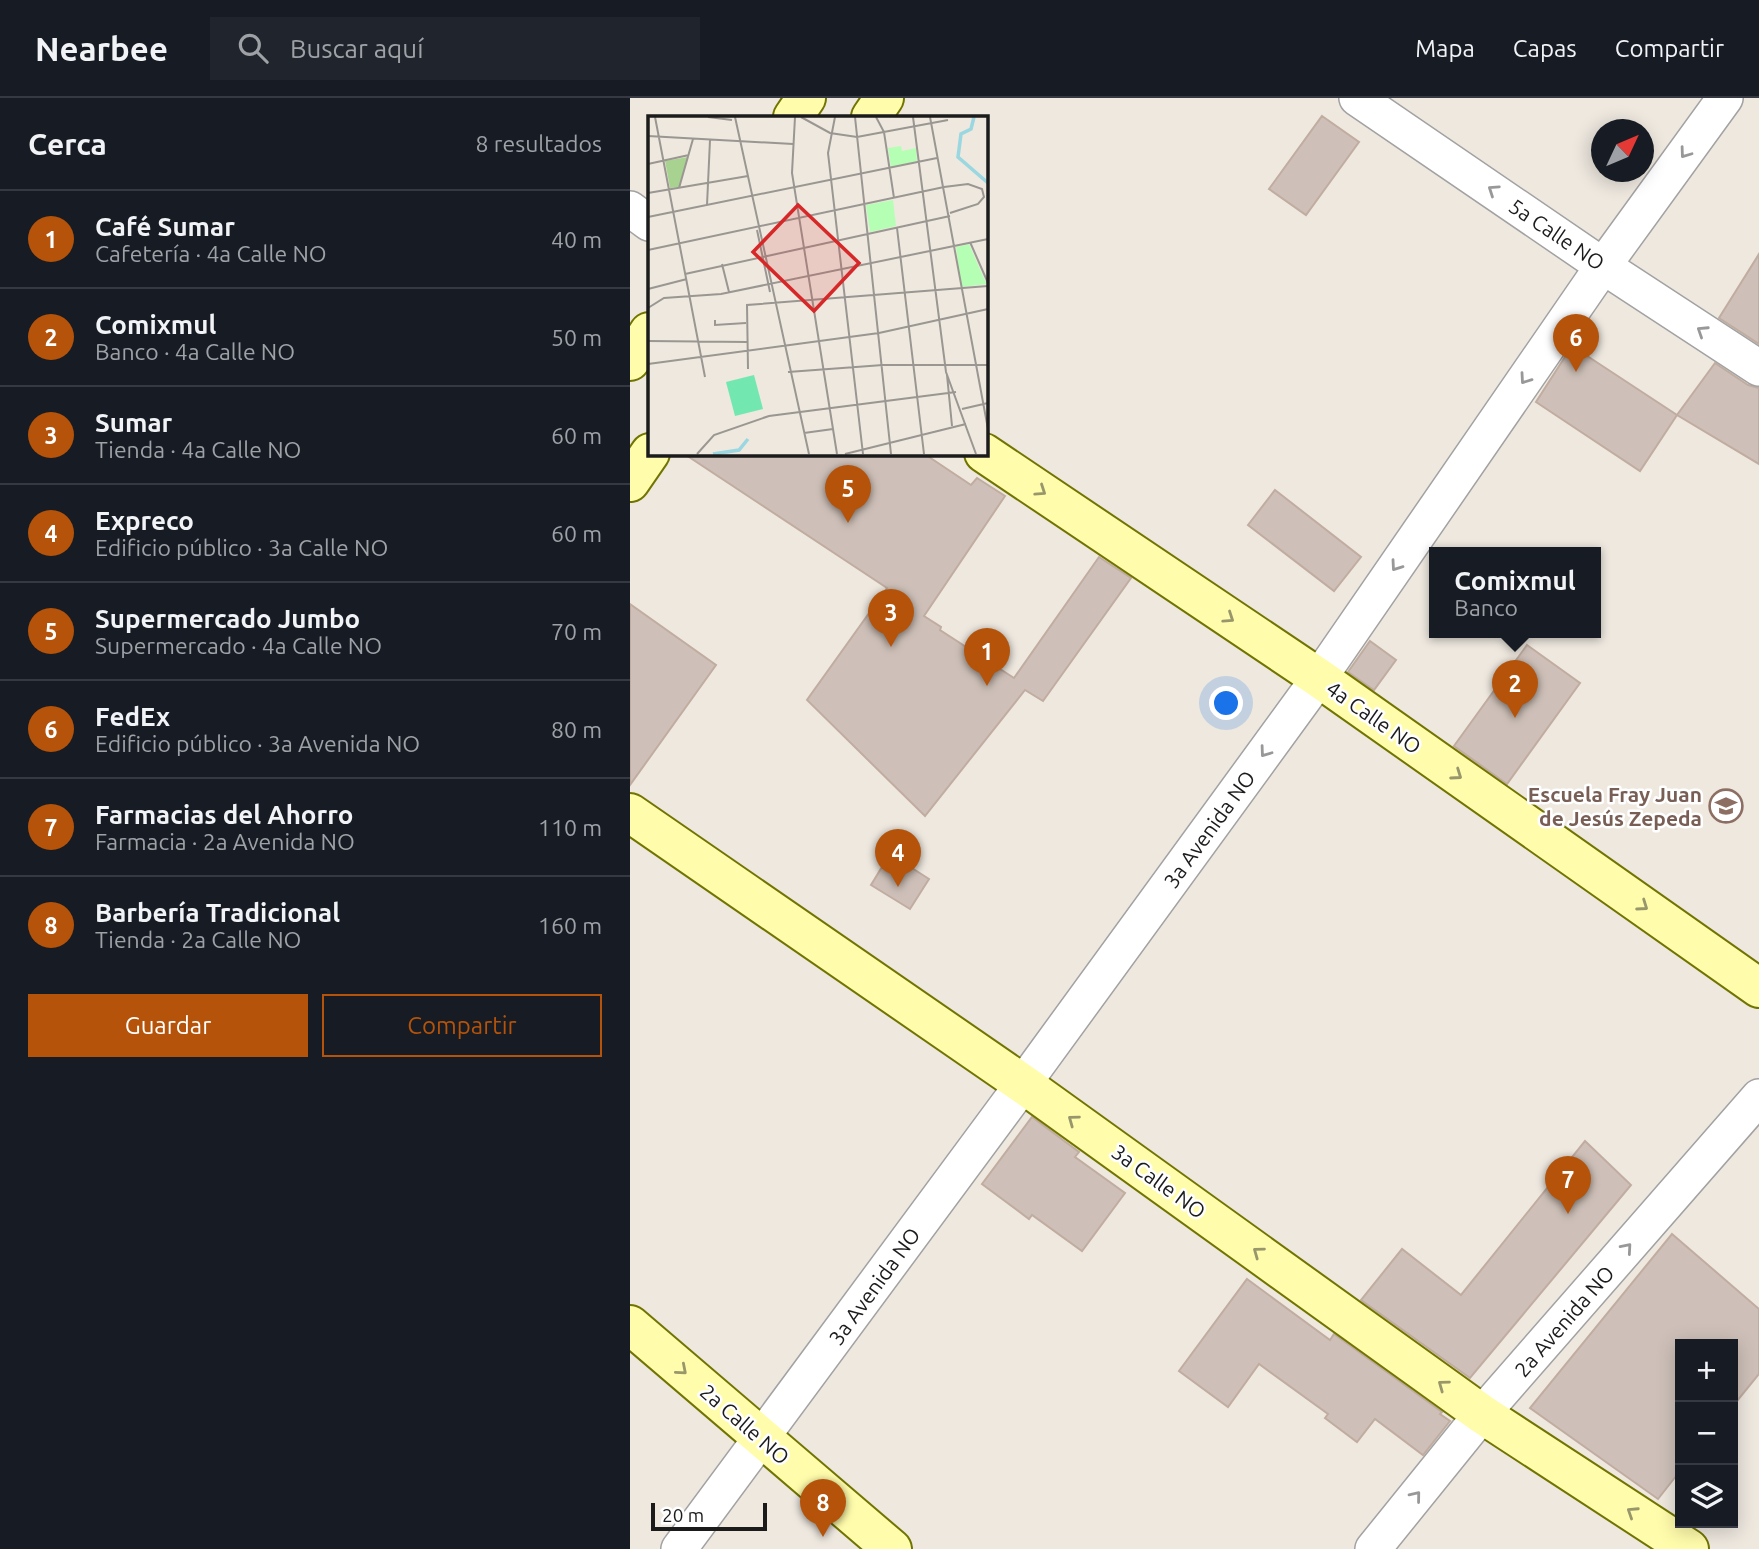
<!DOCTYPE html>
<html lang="es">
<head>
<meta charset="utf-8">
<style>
  :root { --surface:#171b24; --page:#20242c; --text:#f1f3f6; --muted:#9ea1a6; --line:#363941; --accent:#b45309 }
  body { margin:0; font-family:Ubuntu,sans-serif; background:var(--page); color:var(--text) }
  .controls { position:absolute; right:21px; bottom:21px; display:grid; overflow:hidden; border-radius:0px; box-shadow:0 4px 18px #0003 }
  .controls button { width:63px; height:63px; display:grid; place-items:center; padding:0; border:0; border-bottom:2px solid var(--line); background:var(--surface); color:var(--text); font:35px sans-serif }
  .compass { position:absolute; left:961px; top:21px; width:63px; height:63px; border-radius:50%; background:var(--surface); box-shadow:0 4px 18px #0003; rotate:46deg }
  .scale { position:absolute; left:21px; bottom:18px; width:116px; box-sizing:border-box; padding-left:7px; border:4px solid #1b1b1b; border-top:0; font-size:19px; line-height:24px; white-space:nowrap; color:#1b1b1b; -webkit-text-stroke:5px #fff; paint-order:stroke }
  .you { position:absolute; left:597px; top:606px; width:24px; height:24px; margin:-18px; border:5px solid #fff; border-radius:50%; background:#1a73e8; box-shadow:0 0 0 10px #1a73e833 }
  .badge { display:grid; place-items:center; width:46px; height:46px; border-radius:50%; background:var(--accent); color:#fff; font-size:23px; font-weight:700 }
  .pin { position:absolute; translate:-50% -58px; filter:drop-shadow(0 2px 4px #0008) }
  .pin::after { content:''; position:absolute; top:37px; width:24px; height:21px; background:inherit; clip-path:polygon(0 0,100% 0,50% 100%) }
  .popup { position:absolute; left:799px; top:449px; width:172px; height:91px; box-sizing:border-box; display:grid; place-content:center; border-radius:0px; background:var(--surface); filter:drop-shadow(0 2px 5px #0005); font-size:23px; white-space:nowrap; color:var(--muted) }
  .popup b { font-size:26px; color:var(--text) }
  .popup::after { content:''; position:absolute; left:50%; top:100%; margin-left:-14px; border:14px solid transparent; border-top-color:var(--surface) }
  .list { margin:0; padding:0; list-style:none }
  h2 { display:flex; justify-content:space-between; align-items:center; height:91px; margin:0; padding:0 28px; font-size:30px }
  h2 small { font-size:23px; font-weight:400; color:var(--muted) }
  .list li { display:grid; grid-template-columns:46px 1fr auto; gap:21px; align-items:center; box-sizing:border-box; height:98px; padding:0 28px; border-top:2px solid var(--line) }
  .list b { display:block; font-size:26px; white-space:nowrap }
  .list p { margin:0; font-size:23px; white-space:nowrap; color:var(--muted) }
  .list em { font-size:23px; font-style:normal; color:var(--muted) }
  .actions { display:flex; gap:14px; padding:21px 28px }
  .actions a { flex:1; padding:16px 0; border:2px solid var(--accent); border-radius:0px; text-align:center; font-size:24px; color:var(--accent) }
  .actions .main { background:var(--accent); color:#fff }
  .icon { flex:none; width:38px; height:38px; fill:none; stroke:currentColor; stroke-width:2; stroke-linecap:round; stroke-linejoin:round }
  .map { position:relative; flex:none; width:1129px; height:1451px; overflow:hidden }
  header { display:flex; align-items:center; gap:42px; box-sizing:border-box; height:98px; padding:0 35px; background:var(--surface); border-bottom:2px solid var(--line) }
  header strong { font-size:33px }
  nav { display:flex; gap:38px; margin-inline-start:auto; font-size:24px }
  .search { width:490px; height:63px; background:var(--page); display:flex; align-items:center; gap:18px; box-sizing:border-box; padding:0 24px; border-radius:0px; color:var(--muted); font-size:26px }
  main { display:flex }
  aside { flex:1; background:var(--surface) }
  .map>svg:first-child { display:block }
</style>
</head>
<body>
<header>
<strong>Nearbee</strong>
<div class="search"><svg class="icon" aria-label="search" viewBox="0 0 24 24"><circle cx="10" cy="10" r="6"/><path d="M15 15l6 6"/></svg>Buscar aquí</div>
<nav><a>Mapa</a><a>Capas</a><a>Compartir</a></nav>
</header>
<main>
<aside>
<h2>Cerca<small>8 resultados</small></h2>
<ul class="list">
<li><span class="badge">1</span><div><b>Café Sumar</b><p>Cafetería · 4a Calle NO</p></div><em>40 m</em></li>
<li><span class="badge">2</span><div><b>Comixmul</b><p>Banco · 4a Calle NO</p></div><em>50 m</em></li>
<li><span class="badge">3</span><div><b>Sumar</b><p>Tienda · 4a Calle NO</p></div><em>60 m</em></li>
<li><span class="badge">4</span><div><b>Expreco</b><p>Edificio público · 3a Calle NO</p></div><em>60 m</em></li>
<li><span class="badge">5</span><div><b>Supermercado Jumbo</b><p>Supermercado · 4a Calle NO</p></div><em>70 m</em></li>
<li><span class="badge">6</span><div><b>FedEx</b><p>Edificio público · 3a Avenida NO</p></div><em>80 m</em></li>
<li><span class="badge">7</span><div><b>Farmacias del Ahorro</b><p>Farmacia · 2a Avenida NO</p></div><em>110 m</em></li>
<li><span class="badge">8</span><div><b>Barbería Tradicional</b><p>Tienda · 2a Calle NO</p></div><em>160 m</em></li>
</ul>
<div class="actions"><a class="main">Guardar</a><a>Compartir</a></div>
</aside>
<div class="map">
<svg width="1129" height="1451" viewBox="0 0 1129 1451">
  <rect width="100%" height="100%" fill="#eee8df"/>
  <path fill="#cec0b8" stroke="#c1aca0" stroke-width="2" d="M692,18l37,26 -53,73 -37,-26z
    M1129,156v90l-40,-26z
    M942,248l105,69 -37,56 -104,-69z
    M1085,265l33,22 11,3v76l-82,-49z
    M53,355h240l48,32 6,-7 28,18 -81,120 17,11 -1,3 74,48 85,-121 32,21 -88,123 -18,-11 -100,126 -118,-116 80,-112z
    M645,392l86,67 -27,34 -86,-66z
    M0,506l86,61 -86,120z
    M740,543l26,19 -22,30 -26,-18z
    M897,547l53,38 -73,101 -53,-38z
    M260,756l39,25 -19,30 -39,-24z
    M402,1019l47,35 -4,5 50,36 -43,58 -50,-36 -3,4 -47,-35z
    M955,1043l46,44 -161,193 -109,-78 41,-51 59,46z
    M1042,1136l87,75v65l-26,32v-62h-53v127l-22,28 -128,-91z
    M617,1181l83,61 4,-6 108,78 -2,2 10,7 -27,34 -48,-36 -18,23 -32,-24 3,-4 -69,-50 -31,43 -49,-36z"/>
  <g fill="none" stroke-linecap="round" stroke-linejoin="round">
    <defs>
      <path id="street" d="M727,0l246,168 156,102
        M0,111l19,14
        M49,1451l344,-465 296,-406 284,-412 122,-168
        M743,1451l109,-135 277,-317"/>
      <path id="secondary" d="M163,19l13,-19
        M241,19l13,-19
        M0,263l19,-29
        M354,355l335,225 440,310
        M0,384l20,-29
        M0,715l393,271 459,330 207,135
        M0,1227l262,224"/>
    </defs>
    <use href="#street" stroke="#a2a2a2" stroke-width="38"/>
    <use href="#secondary" stroke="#717400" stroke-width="42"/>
    <use href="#street" stroke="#fff" stroke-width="35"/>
    <use href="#secondary" stroke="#fffcac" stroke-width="38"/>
  </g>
  <defs><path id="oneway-chevron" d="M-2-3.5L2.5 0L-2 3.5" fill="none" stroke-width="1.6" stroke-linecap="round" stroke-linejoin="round" transform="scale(1.75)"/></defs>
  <g stroke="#989898">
    <use href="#oneway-chevron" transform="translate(1055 55) rotate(126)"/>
    <use href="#oneway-chevron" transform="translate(863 92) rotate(-146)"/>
    <use href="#oneway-chevron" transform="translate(1072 233) rotate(-147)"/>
    <use href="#oneway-chevron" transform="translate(895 281) rotate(125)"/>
    <use href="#oneway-chevron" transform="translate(766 468) rotate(125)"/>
    <use href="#oneway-chevron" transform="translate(635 654) rotate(126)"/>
    <use href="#oneway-chevron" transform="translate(997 1150) rotate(-49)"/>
    <use href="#oneway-chevron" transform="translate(786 1398) rotate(-51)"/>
  </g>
  <g stroke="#98976b">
    <use href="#oneway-chevron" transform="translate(411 393) rotate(34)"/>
    <use href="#oneway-chevron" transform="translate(599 520) rotate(34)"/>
    <use href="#oneway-chevron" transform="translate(827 677) rotate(35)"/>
    <use href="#oneway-chevron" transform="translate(1013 808) rotate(35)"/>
    <use href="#oneway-chevron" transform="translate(443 1022) rotate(-144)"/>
    <use href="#oneway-chevron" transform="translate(628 1154) rotate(-144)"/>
    <use href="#oneway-chevron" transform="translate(52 1272) rotate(41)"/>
    <use href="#oneway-chevron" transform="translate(813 1287) rotate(-144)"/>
    <use href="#oneway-chevron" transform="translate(1002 1414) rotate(-147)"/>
  </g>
  <defs>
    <symbol id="school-ring" viewBox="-11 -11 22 22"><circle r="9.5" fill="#fff" stroke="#8d6e63" stroke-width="1.5"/><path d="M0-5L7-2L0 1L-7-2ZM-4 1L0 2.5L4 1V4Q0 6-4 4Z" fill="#8d6e63"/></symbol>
  </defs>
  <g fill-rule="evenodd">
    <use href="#school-ring" x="1077" y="689" width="38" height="38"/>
  </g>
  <g text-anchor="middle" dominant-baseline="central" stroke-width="5" stroke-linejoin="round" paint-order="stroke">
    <g font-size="21" fill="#1b1b1b" stroke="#fff">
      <text transform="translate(927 136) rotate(34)">5a Calle NO</text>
      <text transform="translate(744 619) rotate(35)">4a Calle NO</text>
      <text transform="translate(579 731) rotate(-54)">3a Avenida NO</text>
      <text transform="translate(529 1083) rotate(36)">3a Calle NO</text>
      <text transform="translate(244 1188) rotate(-54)">3a Avenida NO</text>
      <text transform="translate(934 1223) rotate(-49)">2a Avenida NO</text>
      <text transform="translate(115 1326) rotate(41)">2a Calle NO</text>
    </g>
    <g font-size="21" font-weight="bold" fill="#785e54" stroke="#fff" text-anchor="end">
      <text x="1072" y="696">Escuela Fray Juan<tspan x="1072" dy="24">de Jesús Zepeda</tspan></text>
    </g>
  </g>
  <g transform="translate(18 18)">
    <rect width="340" height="340" fill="#eee8df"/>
    <path d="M40,41l-9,30 -9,1 -5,-27z" fill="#a8d28f"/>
    <path d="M253,30l1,5 14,-3 1,13 -26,6 -3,-19zM245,84l3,26 -26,6 -4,-27zM321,128l16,37 2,3 -26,3 -5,-40z" fill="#b5ffb5"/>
    <path d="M106,259l9,34 -28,7 -9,-34z" fill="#73e7b0"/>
    <path fill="none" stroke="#9ad7e1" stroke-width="3.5" d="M326,1l-3,12 -10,5 -3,23 30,26M65,338l26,-4 9,-11"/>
    <path fill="none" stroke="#9a9691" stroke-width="2" d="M7,1l50,260M60,1l24,3M87,1l74,337M147,1l-3,56 45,281M153,1l29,16 27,4 91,-17M187,1l-7,36 35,301M207,1l36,337M228,1l8,15 10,66M265,1l33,255 30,82M282,1l58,312M0,20l145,8M0,48l41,-9M31,72l14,-49M0,77l100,-17M59,89l3,-65M0,101l289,-59M249,112l27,226M109,114l13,62M322,126l18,41M0,134l296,-63 24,-3 14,5 2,8 -6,7 -28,9M74,148l7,28M37,158l265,-58M0,173l39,-10M0,192l16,-10 57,-4 267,-55M67,204v5l31,-2M0,225l99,1M0,248l231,-31 109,-24M100,253l-1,-64 241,-19M140,256l95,-7h105M299,259l5,51M314,293l26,-6M156,317l29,-4M49,338l17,-19 55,-19 187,-24M197,338l121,-30"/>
    <path fill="#d62828" fill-opacity="0.15" stroke="#d62828" stroke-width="3.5" d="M150,89l61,58 -45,48 -61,-59z"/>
    <rect width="340" height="340" fill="none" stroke="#1b1b1b" stroke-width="3.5"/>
  </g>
</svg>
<div class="controls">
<button>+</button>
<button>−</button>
<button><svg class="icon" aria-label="layers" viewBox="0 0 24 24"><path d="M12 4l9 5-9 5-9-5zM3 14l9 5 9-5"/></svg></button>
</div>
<svg class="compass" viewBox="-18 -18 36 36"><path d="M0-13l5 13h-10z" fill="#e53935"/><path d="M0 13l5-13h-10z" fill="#9ea1a6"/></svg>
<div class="scale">20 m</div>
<div class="you"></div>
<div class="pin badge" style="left:357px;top:588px">1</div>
<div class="pin badge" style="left:885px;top:620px">2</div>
<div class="popup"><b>Comixmul</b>Banco</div>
<div class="pin badge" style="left:261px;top:549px">3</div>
<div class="pin badge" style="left:268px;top:789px">4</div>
<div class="pin badge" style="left:218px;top:425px">5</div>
<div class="pin badge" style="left:946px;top:274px">6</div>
<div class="pin badge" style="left:938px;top:1116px">7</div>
<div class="pin badge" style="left:193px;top:1439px">8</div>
</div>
</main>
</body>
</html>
